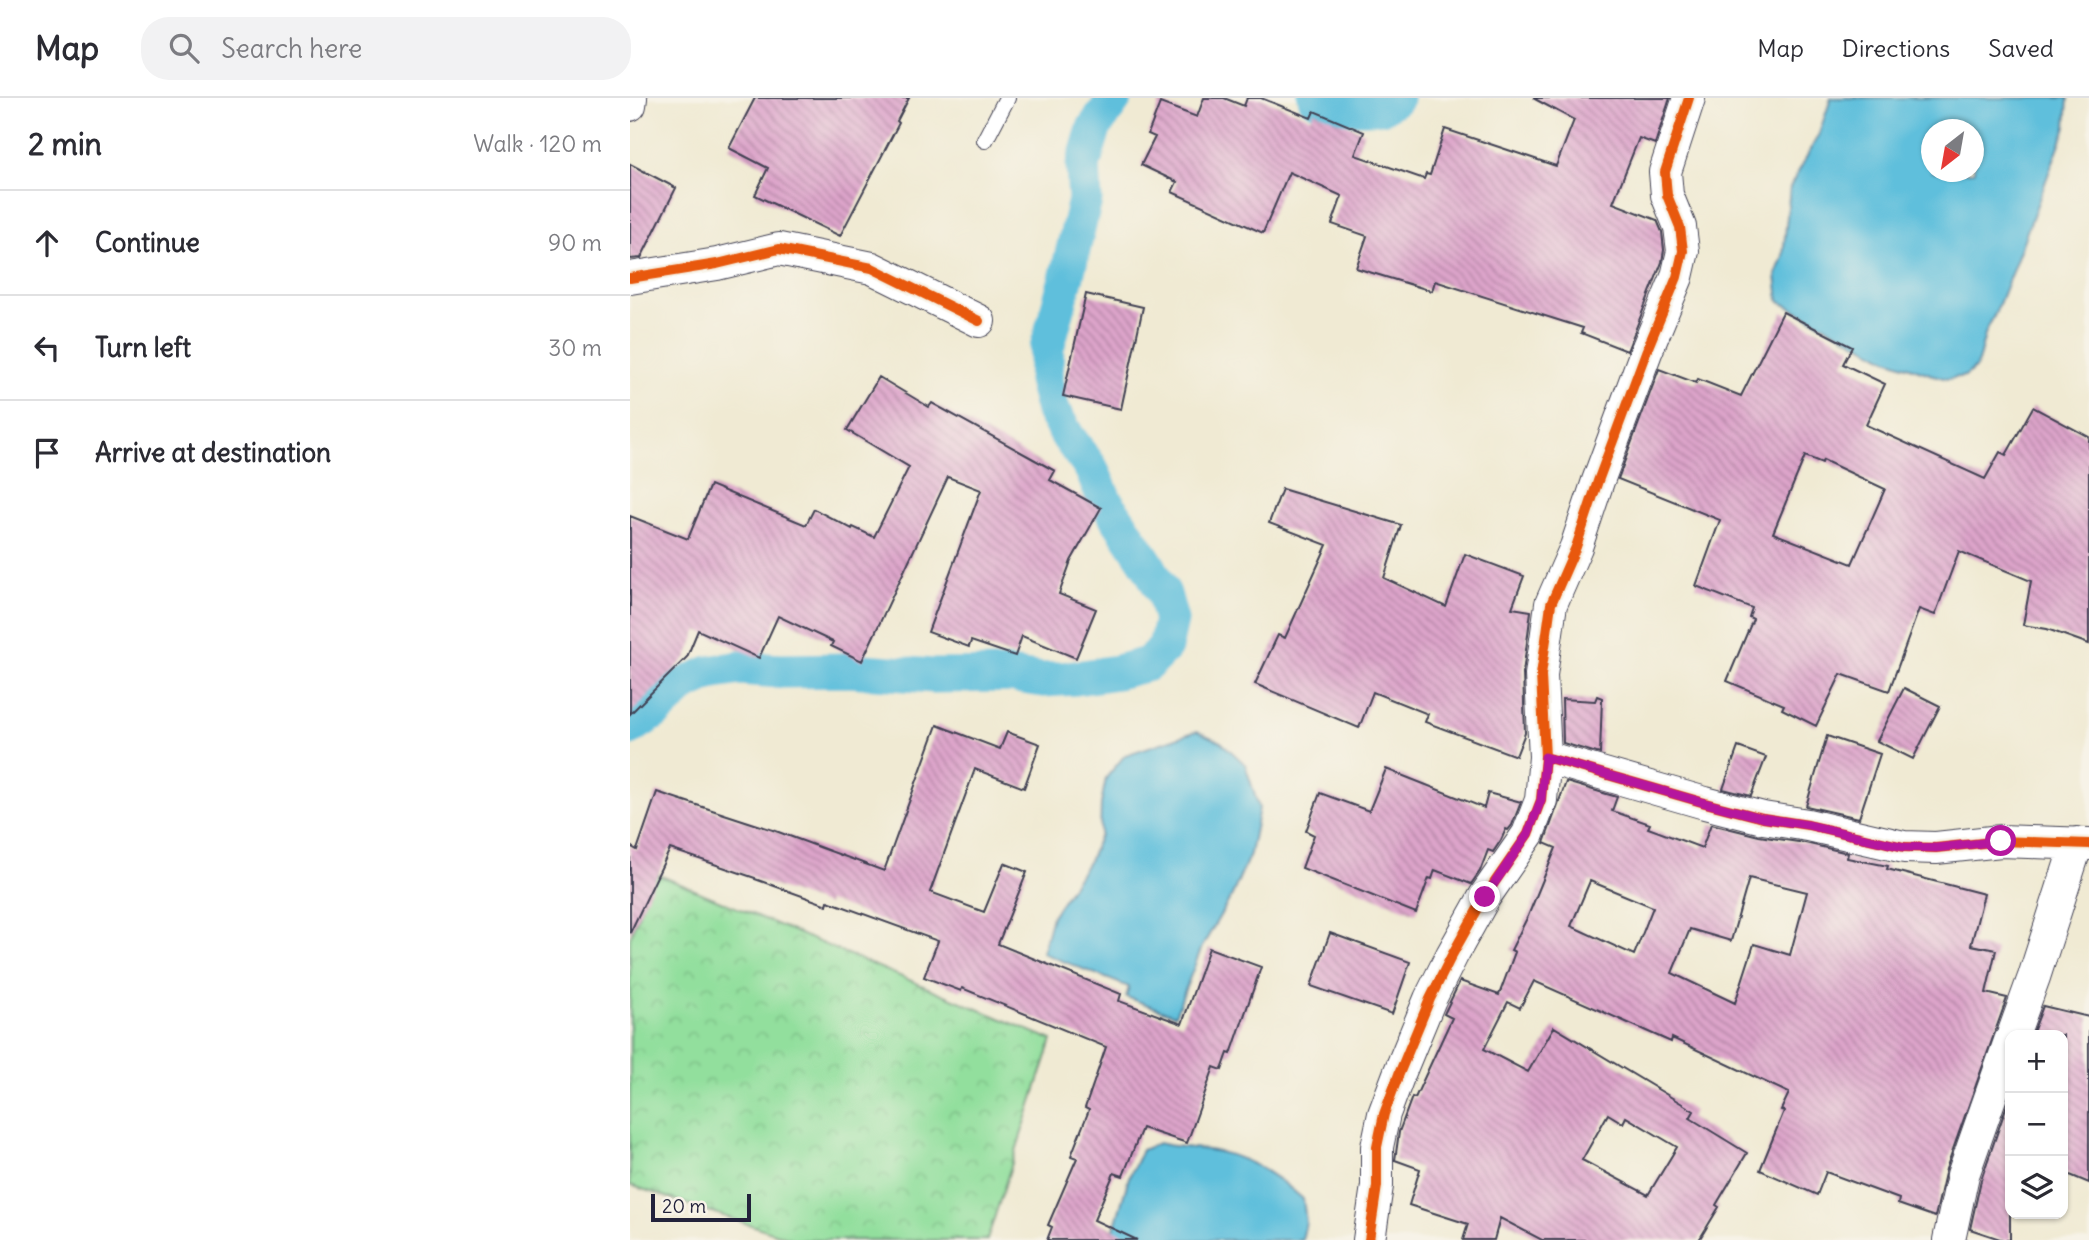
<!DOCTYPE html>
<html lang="en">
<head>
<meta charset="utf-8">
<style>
  :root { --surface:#fff; --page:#f2f2f3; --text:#2b2b33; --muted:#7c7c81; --line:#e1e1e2 }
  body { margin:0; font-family:Delius,sans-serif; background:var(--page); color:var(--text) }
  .controls { position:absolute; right:21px; bottom:21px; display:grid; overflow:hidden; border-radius:14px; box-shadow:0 2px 5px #0004 }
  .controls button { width:63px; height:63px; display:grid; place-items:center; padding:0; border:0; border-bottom:2px solid var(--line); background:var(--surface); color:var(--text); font:35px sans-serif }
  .compass { position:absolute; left:1291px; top:21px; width:63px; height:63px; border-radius:50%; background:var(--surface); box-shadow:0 2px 5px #0004; rotate:211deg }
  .scale { position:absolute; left:21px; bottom:18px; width:100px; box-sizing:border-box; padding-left:7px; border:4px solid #22223b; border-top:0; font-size:19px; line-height:24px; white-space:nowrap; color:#22223b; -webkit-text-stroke:5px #f7f3e8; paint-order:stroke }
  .stop { position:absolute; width:21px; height:21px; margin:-16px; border:5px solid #b5179e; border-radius:50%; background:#fff }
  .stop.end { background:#b5179e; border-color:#fff; box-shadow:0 2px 7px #0008 }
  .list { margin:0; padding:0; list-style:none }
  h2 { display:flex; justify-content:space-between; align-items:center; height:91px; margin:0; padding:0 28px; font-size:30px }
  h2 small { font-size:23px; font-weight:400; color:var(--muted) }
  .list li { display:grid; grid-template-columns:46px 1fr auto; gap:21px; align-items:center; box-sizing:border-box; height:105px; padding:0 28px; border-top:2px solid var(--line) }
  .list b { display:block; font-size:26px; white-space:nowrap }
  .list em { font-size:23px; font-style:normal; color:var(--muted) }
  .icon { flex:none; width:38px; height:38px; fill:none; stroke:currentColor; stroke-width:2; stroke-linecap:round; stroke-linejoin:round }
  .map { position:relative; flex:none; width:1459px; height:1142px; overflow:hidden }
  header { display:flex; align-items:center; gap:42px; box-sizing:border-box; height:98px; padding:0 35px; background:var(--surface); border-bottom:2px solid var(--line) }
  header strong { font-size:33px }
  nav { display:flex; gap:38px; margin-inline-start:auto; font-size:24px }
  .search { width:490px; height:63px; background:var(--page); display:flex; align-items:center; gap:18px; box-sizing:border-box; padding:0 24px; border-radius:28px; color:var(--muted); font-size:26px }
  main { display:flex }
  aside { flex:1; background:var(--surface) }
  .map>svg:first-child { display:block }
</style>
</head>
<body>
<header>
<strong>Map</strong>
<div class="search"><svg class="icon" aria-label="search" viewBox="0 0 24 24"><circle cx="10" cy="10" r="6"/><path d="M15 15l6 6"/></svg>Search here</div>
<nav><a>Map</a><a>Directions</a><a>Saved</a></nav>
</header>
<main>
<aside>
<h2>2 min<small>Walk · 120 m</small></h2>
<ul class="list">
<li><svg class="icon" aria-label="ahead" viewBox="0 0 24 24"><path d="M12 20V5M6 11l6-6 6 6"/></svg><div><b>Continue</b></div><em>90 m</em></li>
<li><svg class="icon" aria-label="left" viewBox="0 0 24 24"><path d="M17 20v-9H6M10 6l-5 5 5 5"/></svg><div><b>Turn left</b></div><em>30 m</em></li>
<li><svg class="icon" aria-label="arrive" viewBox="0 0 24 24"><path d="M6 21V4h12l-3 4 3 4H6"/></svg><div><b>Arrive at destination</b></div></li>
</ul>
</aside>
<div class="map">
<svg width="1459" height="1142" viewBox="0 0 1459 1142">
  <defs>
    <pattern id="park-crowns" width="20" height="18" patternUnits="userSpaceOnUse" patternTransform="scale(1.75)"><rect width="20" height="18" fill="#92df9d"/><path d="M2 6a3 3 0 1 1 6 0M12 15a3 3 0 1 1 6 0" fill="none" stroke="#7ebf88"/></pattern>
    <pattern id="building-back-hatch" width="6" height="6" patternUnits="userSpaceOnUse" patternTransform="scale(1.75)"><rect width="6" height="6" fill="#dda4ca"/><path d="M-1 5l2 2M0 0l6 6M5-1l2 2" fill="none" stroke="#b385a5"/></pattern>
  </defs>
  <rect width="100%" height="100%" fill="#f7f3e8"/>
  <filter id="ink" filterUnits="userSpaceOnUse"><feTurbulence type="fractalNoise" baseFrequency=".0143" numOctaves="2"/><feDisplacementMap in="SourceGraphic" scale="14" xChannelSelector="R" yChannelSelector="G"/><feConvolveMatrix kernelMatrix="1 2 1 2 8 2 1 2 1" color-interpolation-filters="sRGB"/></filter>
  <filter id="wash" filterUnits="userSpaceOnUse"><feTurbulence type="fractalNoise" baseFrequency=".00686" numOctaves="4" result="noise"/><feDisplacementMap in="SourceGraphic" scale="28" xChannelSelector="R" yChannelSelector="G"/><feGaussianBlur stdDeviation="1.57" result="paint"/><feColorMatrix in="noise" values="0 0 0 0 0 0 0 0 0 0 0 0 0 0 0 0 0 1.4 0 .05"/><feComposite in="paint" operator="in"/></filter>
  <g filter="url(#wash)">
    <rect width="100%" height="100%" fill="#f0ead3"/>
    <path fill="url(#park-crowns)" stroke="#5a806c" stroke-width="2" d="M24,775l398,167 -65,200h-191l-166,-55v-247z"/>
    <path fill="#5ebfdc" stroke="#40708c" stroke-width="2" fill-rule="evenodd" d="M1201,0h237l-2,29 -55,147 -16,40 -9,17 -9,35 -12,10 -18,3 -14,-4 -46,-16 -108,-58 -3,-26 7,-19 7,-69 29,-53zM1302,32h42v42h-42z
      M567,633l24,11 24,22 14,44 -9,46 -18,41 -30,52 -27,68 -49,-18 3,-10 -87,-34 10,-37 38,-57 10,-24 1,-31 5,-26 19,-23z
      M528,1045c15,4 28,4 43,6 41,4 73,24 102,50l3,23 -4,18h-191l18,-63 13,-27z"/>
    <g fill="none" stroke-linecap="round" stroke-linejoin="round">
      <path stroke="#5ebfdc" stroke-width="35" d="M685,0l36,9h31l14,-9
        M0,630l27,-17 27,-26 25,-12 31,-5 40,3 68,-1 86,6 75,-1 34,5 33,-2 41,-6 31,-8 17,-17 6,-27 -7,-26 -16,-29 -43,-65 -14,-32 -23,-31 -15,-26 -8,-31 2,-32 20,-73 18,-75 -2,-34 11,-38 21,-30"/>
    </g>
    <g id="blocks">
      <path fill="url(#building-back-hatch)" fill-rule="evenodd" d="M125,0h154l-12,23 2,2 -59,113 -85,-41 13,-27 -39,-20z
        M574,0h20l20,8 3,-8h14l50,20 3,-7 50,21 -9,23 69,24 2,-5 4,1 15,-46 111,37 18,-46 -41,-22h137l-15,46 -16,-6 -26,65 44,17 5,12 2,18 -2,12 -35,89 -46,-18 2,-5 -148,-47 -3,10 -76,-23 11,-32 -35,-12 10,-28 -53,-24 -26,61 -91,-41 5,-10 -36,-17 14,-28 -7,-3 12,-31 37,14z
        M0,66l46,24 -35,70 -11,1z
        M456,196l57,13 -22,102 -58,-13z
        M1153,214l69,35 -9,17 42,20 -19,41 119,54 15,-27 6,3 27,-48 56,30v207l-42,-15 -24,-4 8,-44 -72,-30 -24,64 -16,-6 -30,82 -48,-17 -25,52 -34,-17 2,-4 -57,-24 26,-62 -4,-2 3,-9 -56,-22 24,-66 -102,-41 41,-110 37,14 2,-4 43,17zM1175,358l17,7 1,-3 62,29 -33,75 -79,-31z
        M249,279l50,30 3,-4 123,68 -5,9 51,28 -30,53 -12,33 37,15 -20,49 -54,-22 -7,20 -44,-15 -2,6 -41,-15 53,-142 -33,-13 -86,184 -31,-15 2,-4 -55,-26 -19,42 -61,-28 -11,27 -57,57v-198l58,23 22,-54 96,40 8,-16 38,20 1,-2 21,10 35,-70 -62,-37z
        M652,391l119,36 -17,53 62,29 19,-53 59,22 -12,32 19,3 -8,62 2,60 -9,23 -91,-34 3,-8 -55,-22 -14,36 -104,-44 23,-49 7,3 42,-93 -58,-22z
        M1274,590l36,18 -27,53 -36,-18z
        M967,598l5,2 -2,56 -37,-11 -1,-44 33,2z
        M307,627l63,24 7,-17 33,12 -16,44 -49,-19 -45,123 54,20 20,-49 23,9 -29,72 123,50 -2,7 63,23 27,-76 52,19 -30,87 -3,-1 -6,17 -8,-3 -27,76 -45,-15 -19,48 -9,-3 -20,47 43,20h-90l5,-13 -4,-2 29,-67 -6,-2 18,-46 -4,-2 21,-61 -144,-59 -1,3 -37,-14 14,-36 -110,-40 -1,4 -72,-26v-1l-85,-29 -40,84v-87l7,4 20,-58 116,38 111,41z
        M1197,638l53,18 -21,64 -53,-12z
        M1108,649l28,10 -15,39 -28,-7z
        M756,671l98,39 4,-15 33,9 -9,23 -4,5 -2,-1 -5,11 -8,12 -5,-2 -8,21 -9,13 -36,-14 -3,9 -3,-1 -13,35 -114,-45 12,-33 -8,-4 14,-38 49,18z
        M936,684l51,15 -5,14 38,13 -2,4 54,20 9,-24 48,12 46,7 43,10 -1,5 41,8 -1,3 97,25 -13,51 25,5 -10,43 21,5 -61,171 -11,48 -37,-13 1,-5 -73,-27 -9,23 -57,-25 24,-59 -3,-1 8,-17 -117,-55 -1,4 -137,-61 -14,27 -12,-6 -24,47 44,23 26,-45 140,84 -4,7 57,35 -31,52 3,2 -20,33h-157l-42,-22 -6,22h-31l5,-16 -59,-19 11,-36 -25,-9 4,-28 13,-35 3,1 37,-80 -8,-4 16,-33 39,14 16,-43 -4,-2 17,-34 28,-68 -12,-5zM1119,780l58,14 -17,63 -36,-11 -19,59 -63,-30 18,-44 41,12zM960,783l63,26 -19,48 -63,-29zM978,1016l15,9 3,-6 51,30 -29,48 -66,-35z
        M700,835l80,29 -18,52 -81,-28z
        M1413,908l46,11v166l-26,-11v-137h-31z
        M1380,998v144h-7l-33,-11 11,-49z"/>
    </g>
  </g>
  <g filter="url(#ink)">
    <use href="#blocks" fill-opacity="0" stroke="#414052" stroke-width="2"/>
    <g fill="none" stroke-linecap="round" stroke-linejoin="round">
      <defs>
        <path id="lane" d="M355,42l22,-42"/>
        <path id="street" d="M0,7l1,-7
          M0,180l87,-14 62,-15 93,19 107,53
          M915,659l160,46 58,15 45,7 96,22 32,1 65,-7 88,3
          M1383,937l21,-58 43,-134
          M739,1142l8,-54v-39l7,-33 15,-40 31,-75 22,-44 33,-59 43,-62 13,-34 4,-43 -4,-82 10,-71 25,-57 22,-66 48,-129 31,-75 6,-26 -3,-24 -13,-32 -2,-23 24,-74
          M1319,1142l14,-65 47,-134"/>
      </defs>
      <use href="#lane" stroke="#414052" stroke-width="18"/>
      <use href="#street" stroke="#414052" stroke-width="34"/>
      <use href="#lane" stroke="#fff" stroke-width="16"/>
      <use href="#street" stroke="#fff" stroke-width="32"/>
      <defs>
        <path id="cycleway" d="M0,180l87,-14 62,-15 93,19 107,53
          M915,659l160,46 58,15 45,7 96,22 32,1 65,-7 88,3
          M739,1142l8,-54v-39l7,-33 15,-40 31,-75 22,-44 33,-59 43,-62 13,-34 4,-43 -4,-82 10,-71 25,-57 22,-66 48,-129 31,-75 6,-26 -3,-24 -13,-32 -2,-23 24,-74"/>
      </defs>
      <use href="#cycleway" stroke="#f7f3e8" stroke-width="15"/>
      <use href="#cycleway" stroke="#e8590c" stroke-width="10"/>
    </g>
  </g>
  <g fill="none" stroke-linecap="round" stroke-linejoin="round" filter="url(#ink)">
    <path stroke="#b5179e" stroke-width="9" d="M855,799l43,-63 13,-34 4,-43 160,46 58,15 45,7 96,22 32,1 65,-7"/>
  </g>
</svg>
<div class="controls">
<button>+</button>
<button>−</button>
<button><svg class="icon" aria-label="layers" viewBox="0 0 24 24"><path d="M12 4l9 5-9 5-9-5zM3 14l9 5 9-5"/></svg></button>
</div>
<svg class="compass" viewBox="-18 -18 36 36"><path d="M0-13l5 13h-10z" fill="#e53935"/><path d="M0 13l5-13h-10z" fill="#7c7c81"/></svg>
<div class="scale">20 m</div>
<div class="stop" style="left:1371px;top:743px"></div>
<div class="stop end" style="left:855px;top:799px"></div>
</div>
</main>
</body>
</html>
